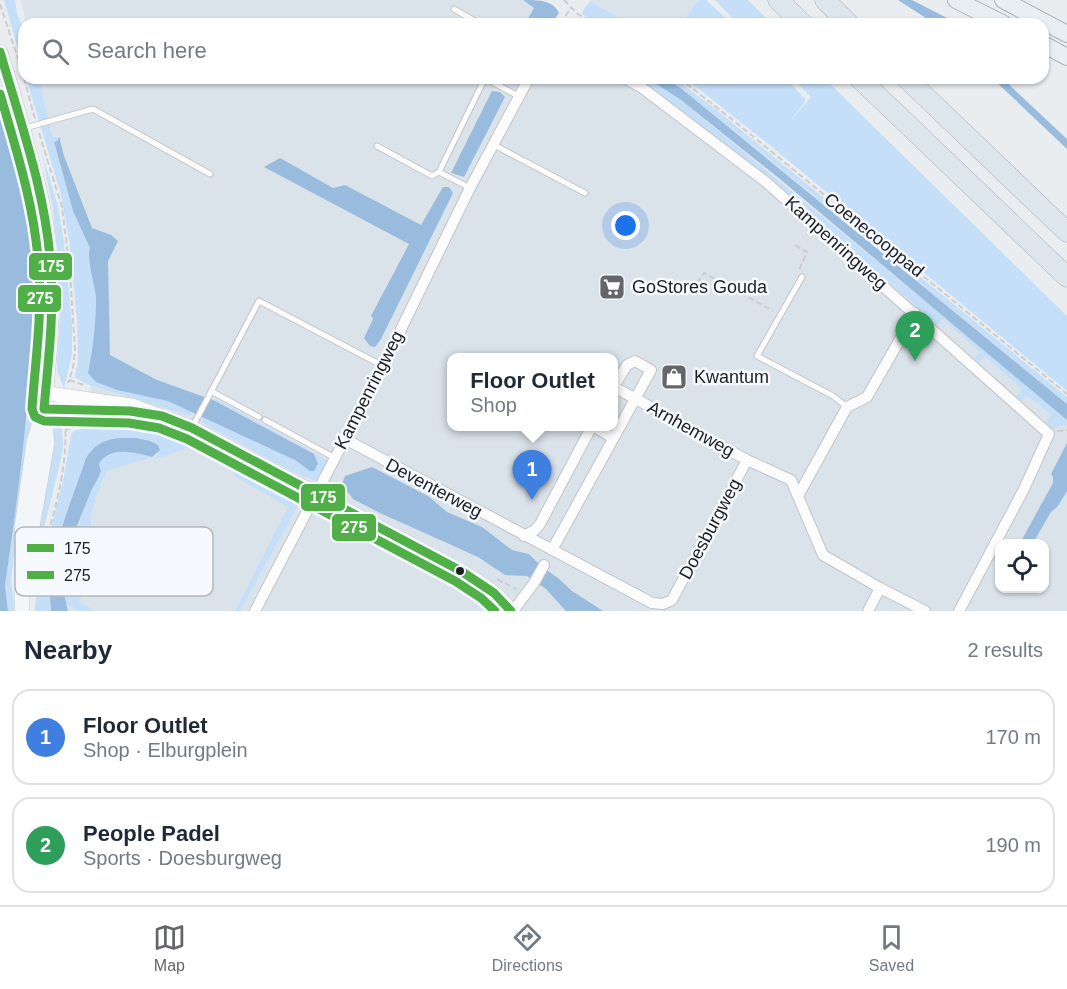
<!DOCTYPE html>
<html lang="en">
<head>
<meta charset="utf-8">
<style>
  :root { --surface:#fff; --page:#f2f2f3; --text:#1f2937; --muted:#747a83; --line:#e0e1e3; --accent:#646669 }
  body { margin:0; font-family:Arial,sans-serif; background:var(--page); color:var(--text) }
  .controls { position:absolute; right:18px; bottom:18px; display:grid; overflow:hidden; border-radius:12px; box-shadow:0 2px 4px #0004 }
  .controls button { width:54px; height:54px; display:grid; place-items:center; padding:0; border:0; border-bottom:2px solid var(--line); background:var(--surface); color:var(--text); font:30px sans-serif }
  .you { position:absolute; left:626px; top:226px; width:21px; height:21px; margin:-15px; border:4px solid #fff; border-radius:50%; background:#1a73e8; box-shadow:0 0 0 9px #1a73e833 }
  .badge { display:grid; place-items:center; width:39px; height:39px; border-radius:50%; background:var(--accent); color:#fff; font-size:20px; font-weight:700 }
  .pin { position:absolute; translate:-50% -50px; filter:drop-shadow(0 2px 3px #0008) }
  .pin::after { content:''; position:absolute; top:32px; width:21px; height:18px; background:inherit; clip-path:polygon(0 0,100% 0,50% 100%) }
  .popup { position:absolute; left:447px; top:353px; width:171px; height:78px; box-sizing:border-box; display:grid; place-content:center; border-radius:12px; background:var(--surface); filter:drop-shadow(0 2px 4px #0005); font-size:20px; white-space:nowrap; color:var(--muted) }
  .popup b { font-size:22px; color:var(--text) }
  .popup::after { content:''; position:absolute; left:50%; top:100%; margin-left:-12px; border:12px solid transparent; border-top-color:var(--surface) }
  .list { margin:0; padding:0; list-style:none }
  h2 { display:flex; justify-content:space-between; align-items:center; height:78px; margin:0; padding:0 24px; font-size:26px }
  h2 small { font-size:20px; font-weight:400; color:var(--muted) }
  .list li { display:grid; grid-template-columns:39px 1fr auto; gap:18px; align-items:center; box-sizing:border-box; height:96px; margin:0 12px 12px; padding:0 12px; border:2px solid var(--line); border-radius:18px }
  .list b { display:block; font-size:22px; white-space:nowrap }
  .list p { margin:0; font-size:20px; white-space:nowrap; color:var(--muted) }
  .list em { font-size:20px; font-style:normal; color:var(--muted) }
  .icon { flex:none; width:33px; height:33px; fill:none; stroke:currentColor; stroke-width:2; stroke-linecap:round; stroke-linejoin:round }
  .map { position:relative; flex:none; width:1067px; height:611px; overflow:hidden }
  .search { position:absolute; background:var(--surface); box-shadow:0 2px 4px #0004; left:18px; right:18px; top:18px; height:66px; display:flex; align-items:center; gap:15px; box-sizing:border-box; padding:0 21px; border-radius:18px; color:var(--muted); font-size:22px }
  .sheet { height:294px; background:var(--surface) }
  nav { display:flex; justify-content:space-around; align-items:center; box-sizing:border-box; height:84px; border-top:2px solid var(--line); background:var(--surface); font-size:16px; color:var(--muted) }
  nav a { display:grid; justify-items:center; gap:3px }
  nav .on { color:var(--accent) }
  .map>svg:first-child { display:block }
</style>
</head>
<body>
<div class="map">
<svg width="1067" height="611" viewBox="0 0 1067 611">
  <rect width="100%" height="100%" fill="#eaedf0"/>
  <path fill="#dae2ea" fill-rule="evenodd" d="M21,0h502l11,8 -1,3 15,3 17,10h-539z
    M589,0h109l-17,24h-50z
    M39,78h615l413,342v191h-999l-2,-7 36,-163 -9,-17 -17,-218 -17,-70h-7zM451,358h162v68h-162zM1000,544h44v44h-44z"/>
  <path fill="#c6dff8" d="M4,0h11l2,13 7,18v39z
    M698,0h8l26,24h-51z
    M715,0h33l24,24h-34z
    M590,1l41,23h-33l-16,-10 1,-4z
    M26,78h13l13,58 5,1v4l-3,1 19,69 17,37c-4,10 1,17 3,27 6,32 1,66 -5,97 9,20 59,22 79,28 9,3 17,8 26,12l-3,4 -106,-33 -9,-6 3,-18 -1,-38 -8,-81 -9,-49z
    M632,78h15l34,22 332,273 54,47v6l-4,-1 -11,4 -7,-7 6,-7 -24,-20 -6,6 -5,-5 6,-6 -37,-34 -6,6 -4,-4 5,-6 -37,-33 -6,6 -159,-141 -125,-94z
    M665,78h9l39,29 354,290v7l-303,-249 -82,-66z
    M685,78h101l19,21v3l-15,19 21,-24 -19,-19h32l243,238v75l-295,-244z
    M0,90l11,25 15,61 14,82 2,42 -6,94 -25,185 4,32h-7l-3,-25 25,-193 2,-94v-40l-6,-41 -11,-57 -15,-46z
    M42,154l16,52 6,36 8,82v30l-8,35 -7,-19 3,-59 -2,-50 -5,-51z
    M216,399l111,61 2,2 -10,17 -3,2 -31,-13 -84,-46 3,-5 91,43 15,10 7,-2 1,-4 -4,-10 -100,-52 -1,-2z
    M110,419h26l26,7 2,5 30,15 -39,13 5,-9 -68,-1 -6,9c-16,48 -41,101 -35,153h-16l2,-26 27,-109 7,-42 3,-3z
    M61,420l2,25 -2,14 -33,134 1,-24 9,-35 15,-100 2,-8z
    M119,452h13l20,5 -45,14c-15,32 -23,52 -8,87l-20,44 17,9h-17l-13,-7v-41l23,-69 12,-23 -2,-7 9,-9z
    M236,469l61,32 1,4 -58,106h-5l53,-104 -54,-31z"/>
  <path fill="#99bcde" d="M523,0c16,0 30,0 36,13l-6,8 -9,-2 -2,5h-17l9,-16z
    M898,0h14l47,24h-24z
    M647,78h18l17,11 385,315v16l-286,-240 -100,-80z
    M992,78h10l65,61v10z
    M492,91l8,1 5,5 -41,80 -13,-4z
    M0,115c16,46 28,94 32,143 2,24 0,49 0,73 -3,86 -15,170 -27,255l3,25h-8z
    M59,136l5,20 28,72 19,7 7,6 -10,20 2,94 47,25 56,20 101,54 4,10 -4,7h-4l-15,-11 -127,-59 -51,-11 -21,-8 -8,-9c5,-25 8,-50 8,-75 -1,-14 -10,-39 -6,-50l-17,-37 -19,-69 3,-1z
    M280,158l53,30 12,-3 76,40 22,-38h6l4,6 -72,146 -6,8 -5,-1 -6,-8 9,-19 -2,-3 38,-72 -145,-77z
    M118,438h18l14,3 8,4 2,5 -8,7c-17,-4 -41,-12 -53,7l2,7c-3,9 -9,16 -12,25 -14,35 -32,78 -21,115h-17c-6,-52 19,-105 35,-153 8,-13 17,-18 32,-20z
    M1067,443v48l-9,15 -7,6 -18,31h-13l33,-60v-6l-2,-3z
    M372,467l56,29 19,16 35,15 30,23 17,4 13,13 16,11 14,13 31,20h-37l-20,-22 -19,-13 -22,-1 -27,-18 -98,-44 -27,-14 -11,-15 3,-8z"/>
  <g fill="none" stroke-linecap="round" stroke-linejoin="round">
    <defs>
      <path id="service" d="M454,9l26,15
        M485,78l35,19
        M25,128l68,-19 117,65
        M494,145l91,48
        M377,146l55,30 7,-4 31,16
        M439,172l46,-94
        M802,277l-45,79 76,40 14,11
        M211,391l48,26
        M265,420l70,38
        M193,426l66,-125 124,65"/>
      <path id="minor" d="M624,78l17,9 125,95 283,252 -26,57 -64,120
        M614,387l133,73
        M593,426l20,12
        M345,439l307,164 11,1 9,-4 75,-140 44,20 32,75 57,33 45,23
        M798,496l49,-89 20,-10 48,-84
        M524,536l11,-6 5,-6 52,-98
        M552,550l99,-180 -16,-9 -8,4 -14,23
        M255,611l128,-245 87,-178 59,-110
        M513,611l21,-28 10,-18
        M868,611l12,-23"/>
      <path id="tertiary" d="M45,393l89,13 58,22 269,143c18,11 37,22 50,40
        M44,409l65,2"/>
      <path id="secondary" d="M0,52l12,38 27,99 7,36 5,62 -1,57 -6,65 -10,33 -12,86v83
        M28,549l19,-106 -3,-24"/>
      <path id="primary" d="M956,0l48,24
        M1003,0l64,34
        M1043,44l24,13"/>
      <path id="motorway" d="M778,0l25,24
        M825,0l24,24
        M859,78l208,199
        M906,78l161,154"/>
    </defs>
    <use href="#service" stroke="#c2c4c6" stroke-width="7"/>
    <use href="#minor" stroke="#c2c4c6" stroke-width="12"/>
    <use href="#tertiary" stroke="#c2c4c6" stroke-width="15"/>
    <use href="#secondary" stroke="#c2c4c6" stroke-width="16"/>
    <use href="#primary" stroke="#aab3bc" stroke-width="18"/>
    <use href="#motorway" stroke="#aab3bc" stroke-width="21"/>
    <path stroke="#cdcdce" stroke-width="2" stroke-dasharray="6 3" stroke-linecap="butt" d="M564,0l14,14 16,10
      M0,4l24,73
      M561,24l10,-17
      M24,78l11,41
      M679,78l60,47 328,269
      M39,133l23,74 8,65 5,78 -2,18 -5,15
      M795,245l12,7 -8,18
      M697,283l7,-10 69,38
      M69,380l15,5
      M65,430l20,-7
      M1057,431l10,-1
      M36,577c13,-50 33,-103 29,-155
      M497,579l19,10"/>
    <use href="#service" stroke="#fcfcfd" stroke-width="5"/>
    <use href="#minor" stroke="#fcfcfd" stroke-width="10"/>
    <use href="#tertiary" stroke="#fcfcfd" stroke-width="14"/>
    <use href="#secondary" stroke="#f2f6f8" stroke-width="15"/>
    <use href="#primary" stroke="#e9eef3" stroke-width="16"/>
    <use href="#motorway" stroke="#dde5ed" stroke-width="20"/>
    <defs>
      <path id="bus-1" d="M0,52c21,72 47,144 51,219 3,46 -3,92 -7,138l86,2 32,5 30,12 269,143 33,22 17,18"/>
      <path id="bus-2" d="M0,94c17,58 36,117 39,178 3,46 -4,92 -7,137l3,8 9,4 85,2 30,5 28,11 268,142 26,17 14,13"/>
    </defs>
    <use href="#bus-1" stroke="#f6fafe" stroke-width="14"/>
    <use href="#bus-2" stroke="#f6fafe" stroke-width="14"/>
    <use href="#bus-1" stroke="#50af46" stroke-width="9"/>
    <use href="#bus-2" stroke="#50af46" stroke-width="9"/>
  </g>
  <defs>
    <symbol id="supermarket-square" viewBox="-11 -11 22 22"><rect x="-9" y="-9" width="18" height="18" rx="4" fill="#646669" stroke="#f6fafe"/><path d="M-6-5.5h2.5l.6 2H6L4.5 2H-2.5L-4.4-4H-6ZM-1.5 3.2a1.3 1.3 0 1 0 .1 0ZM3 3.2a1.3 1.3 0 1 0 .1 0Z" fill="#fff"/></symbol>
    <symbol id="shop-square" viewBox="-11 -11 22 22"><rect x="-9" y="-9" width="18" height="18" rx="4" fill="#646669" stroke="#f6fafe"/><path d="M-5-2.5h2.3a2.7 3.5 0 0 1 5.4 0H5L5.5 6h-11ZM-1.5-2.5h3a1.5 2.3 0 0 0-3 0Z" fill="#fff"/></symbol>
  </defs>
  <g fill-rule="evenodd">
    <use href="#supermarket-square" x="597" y="272" width="30" height="30"/>
    <use href="#shop-square" x="659" y="362" width="30" height="30"/>
  </g>
  <circle fill="#1c1e21" stroke="#f6fafe" stroke-width="2" cx="460" cy="571" r="5"/>
  <g text-anchor="middle" dominant-baseline="central" stroke-width="5" stroke-linejoin="round" paint-order="stroke">
    <g font-size="18" fill="#1c1e21" stroke="#f6fafe">
      <text transform="translate(874 235) rotate(39)">Coenecooppad</text>
      <text transform="translate(836 243) rotate(42)">Kampenringweg</text>
      <text transform="translate(369 390) rotate(-63)">Kampenringweg</text>
      <text transform="translate(691 429) rotate(29)">Arnhemweg</text>
      <text transform="translate(434 488) rotate(28)">Deventerweg</text>
      <text transform="translate(710 529) rotate(-62)">Doesburgweg</text>
    </g>
    <g font-size="18" fill="#1c1e21" stroke="#f6fafe" text-anchor="start">
      <text x="632" y="287">GoStores Gouda</text>
      <text x="694" y="377">Kwantum</text>
    </g>
  </g>
  <rect x="15" y="527" width="198" height="69" rx="9" fill="#f6fafe" stroke="#b5b8bc" stroke-width="1.5"/>
  <rect x="27" y="544" width="27" height="8" fill="#50af46"/>
  <rect x="27" y="571" width="27" height="8" fill="#50af46"/>
  <g font-size="16" fill="#1c1e21">
    <text x="64" y="554">175</text>
    <text x="64" y="581">275</text>
  </g>
  <g stroke="#f6fafe" stroke-width="2">
    <rect x="28" y="252" width="45" height="29" rx="6" fill="#50af46"/>
    <rect x="17" y="284" width="45" height="29" rx="6" fill="#50af46"/>
    <rect x="300" y="483" width="46" height="29" rx="6" fill="#50af46"/>
    <rect x="331" y="513" width="46" height="29" rx="6" fill="#50af46"/>
  </g>
  <g font-size="16" text-anchor="middle" font-weight="bold" fill="#fff">
    <text x="51" y="272">175</text>
    <text x="40" y="304">275</text>
    <text x="323" y="503">175</text>
    <text x="354" y="533">275</text>
  </g>
</svg>
<div class="controls">
<button><svg class="icon" aria-label="locate" viewBox="0 0 24 24"><circle cx="12" cy="12" r="6"/><path d="M12 2v4M12 18v4M2 12h4M18 12h4"/></svg></button>
</div>
<div class="you"></div>
<div class="pin badge" style="left:532px;top:500px;background:#3f7fe0">1</div>
<div class="popup"><b>Floor Outlet</b>Shop</div>
<div class="pin badge" style="left:915px;top:361px;background:#2e9e5b">2</div>
<div class="search"><svg class="icon" aria-label="search" viewBox="0 0 24 24"><circle cx="10" cy="10" r="6"/><path d="M15 15l6 6"/></svg>Search here</div>
</div>
<section class="sheet">
<h2>Nearby<small>2 results</small></h2>
<ul class="list">
<li><span class="badge" style="background:#3f7fe0">1</span><div><b>Floor Outlet</b><p>Shop · Elburgplein</p></div><em>170 m</em></li>
<li><span class="badge" style="background:#2e9e5b">2</span><div><b>People Padel</b><p>Sports · Doesburgweg</p></div><em>190 m</em></li>
</ul>
</section>
<nav>
<a class="on"><svg class="icon" aria-label="map" viewBox="0 0 24 24"><path d="M3 6l6-2 6 2 6-2v14l-6 2-6-2-6 2zM9 4v14M15 6v14"/></svg>Map</a>
<a><svg class="icon" aria-label="directions" viewBox="0 0 24 24"><path d="M12 3l9 9-9 9-9-9zM9 14v-3h6M13 9l2 2-2 2"/></svg>Directions</a>
<a><svg class="icon" aria-label="saved" viewBox="0 0 24 24"><path d="M7 4h10v16l-5-4-5 4z"/></svg>Saved</a>
</nav>
</body>
</html>
